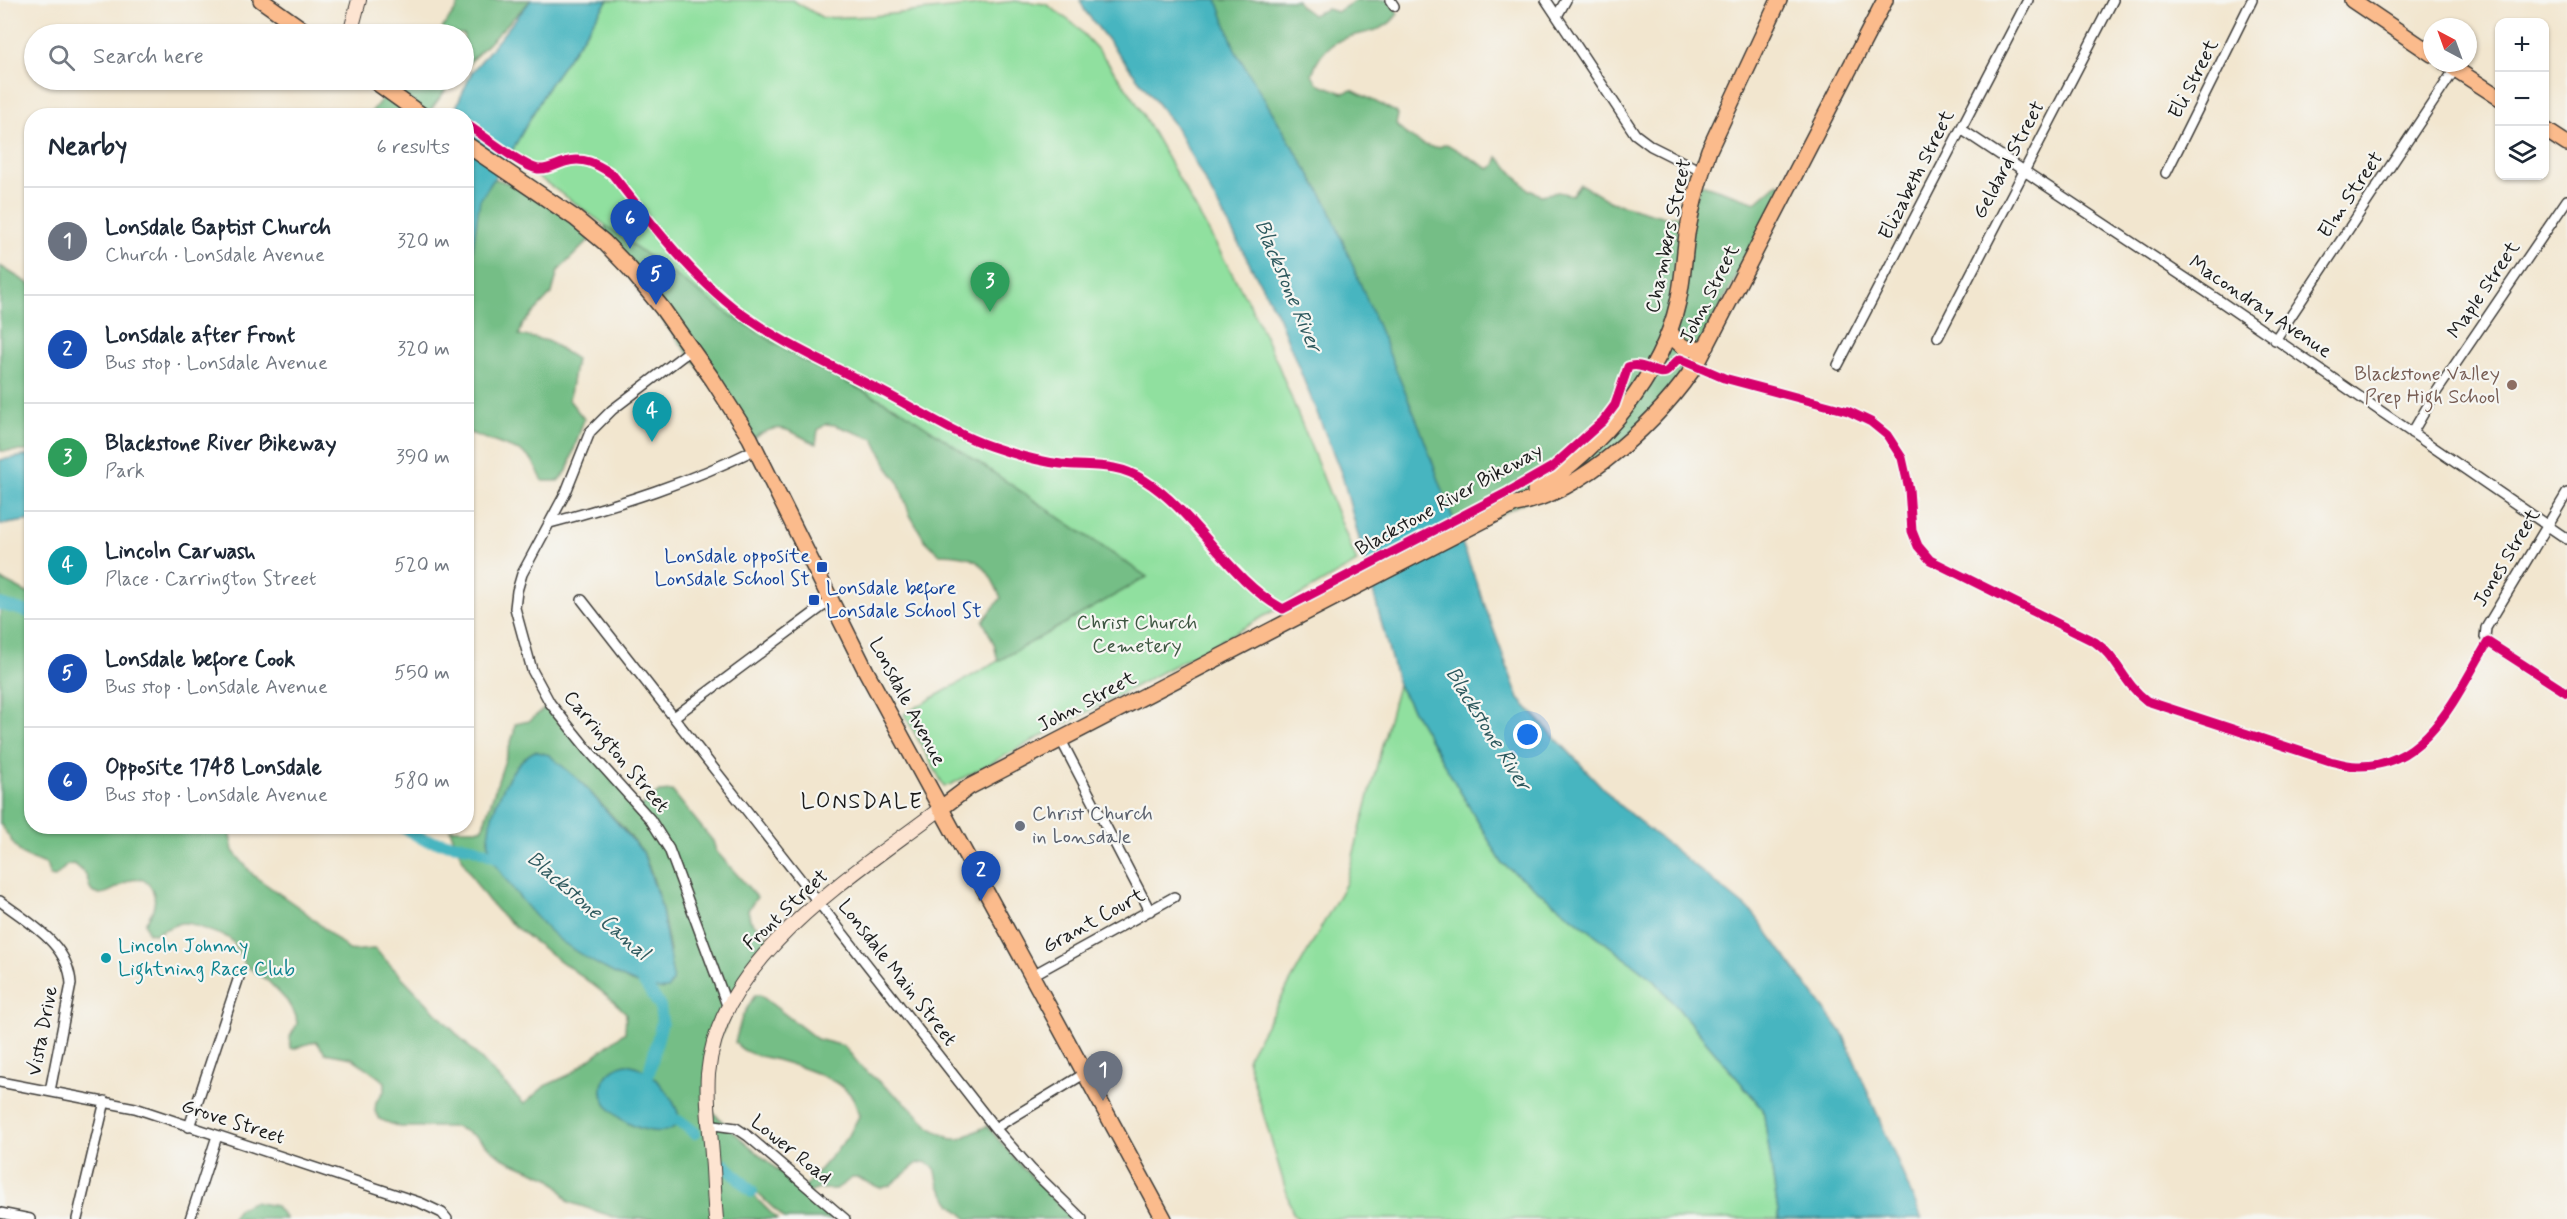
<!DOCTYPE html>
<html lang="en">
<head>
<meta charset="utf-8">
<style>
  :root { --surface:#fff; --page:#f2f2f3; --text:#1f2937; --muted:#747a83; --line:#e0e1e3; --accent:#c8321e }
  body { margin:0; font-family:Mynerve,sans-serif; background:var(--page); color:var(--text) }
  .controls { position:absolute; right:18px; top:18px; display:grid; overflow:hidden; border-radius:12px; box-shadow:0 2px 4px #0004 }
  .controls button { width:54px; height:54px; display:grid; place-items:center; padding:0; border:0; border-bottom:2px solid var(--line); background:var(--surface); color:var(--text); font:30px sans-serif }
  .compass { position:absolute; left:2423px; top:18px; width:54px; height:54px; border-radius:50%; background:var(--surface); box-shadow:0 2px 4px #0004; rotate:319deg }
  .you { position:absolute; left:1528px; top:735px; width:21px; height:21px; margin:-15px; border:4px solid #fff; border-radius:50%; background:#1a73e8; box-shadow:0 0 0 9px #1a73e833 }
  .badge { display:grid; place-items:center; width:39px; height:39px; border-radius:50%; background:var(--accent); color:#fff; font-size:20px; font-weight:700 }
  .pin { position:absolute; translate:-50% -50px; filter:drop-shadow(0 2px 3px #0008) }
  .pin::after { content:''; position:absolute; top:32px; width:21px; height:18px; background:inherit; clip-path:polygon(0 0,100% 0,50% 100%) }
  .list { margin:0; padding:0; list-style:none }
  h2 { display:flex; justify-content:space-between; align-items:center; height:78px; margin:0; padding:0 24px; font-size:26px }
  h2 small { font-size:20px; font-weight:400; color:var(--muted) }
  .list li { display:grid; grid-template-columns:39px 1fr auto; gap:18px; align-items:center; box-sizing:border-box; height:108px; padding:0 24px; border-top:2px solid var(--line) }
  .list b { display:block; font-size:22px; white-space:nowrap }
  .list p { margin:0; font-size:20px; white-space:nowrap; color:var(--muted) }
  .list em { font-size:20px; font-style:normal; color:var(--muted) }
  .icon { flex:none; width:33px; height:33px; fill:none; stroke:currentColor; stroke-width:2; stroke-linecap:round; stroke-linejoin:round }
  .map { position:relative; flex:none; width:2567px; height:1219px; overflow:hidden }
  .search { position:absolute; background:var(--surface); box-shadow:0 2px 4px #0004; left:24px; top:24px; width:450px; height:66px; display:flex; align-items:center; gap:15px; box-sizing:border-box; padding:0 21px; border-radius:33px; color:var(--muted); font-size:22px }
  .panel { position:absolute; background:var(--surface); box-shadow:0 2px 4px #0004; left:24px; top:108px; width:450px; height:726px; border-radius:24px }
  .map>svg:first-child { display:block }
</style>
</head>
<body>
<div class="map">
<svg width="2567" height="1219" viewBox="0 0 2567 1219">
  <rect width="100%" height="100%" fill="#f6f6f2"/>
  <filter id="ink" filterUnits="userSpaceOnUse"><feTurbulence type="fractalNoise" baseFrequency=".0167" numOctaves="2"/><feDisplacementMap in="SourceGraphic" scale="12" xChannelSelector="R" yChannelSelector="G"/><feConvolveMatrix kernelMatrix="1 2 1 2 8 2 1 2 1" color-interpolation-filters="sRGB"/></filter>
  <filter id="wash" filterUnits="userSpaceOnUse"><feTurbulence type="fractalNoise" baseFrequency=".008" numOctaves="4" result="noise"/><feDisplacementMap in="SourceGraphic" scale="24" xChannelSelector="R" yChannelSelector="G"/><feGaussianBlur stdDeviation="1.35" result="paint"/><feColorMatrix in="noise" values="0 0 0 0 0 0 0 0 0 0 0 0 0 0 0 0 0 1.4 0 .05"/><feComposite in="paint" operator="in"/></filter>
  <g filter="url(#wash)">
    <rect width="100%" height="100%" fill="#f2e6cf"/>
    <path fill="#90e09f" stroke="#567e5e" stroke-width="1.5" d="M608,0h184l31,18 50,-2 143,-15 30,3 29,21 25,27 33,45 118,210 26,55 80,200 -122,71 -285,152 -6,1 -40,-72 243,-137 -246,-167 -99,-50 -69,-43 -224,-161 39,-69z
      M1398,685l104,178 153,118 108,128 16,110h-481l-5,-5 -46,-155 99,-176z"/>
    <path fill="#74be86" stroke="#486d51" stroke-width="1.5" fill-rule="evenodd" d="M460,0h71l-67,68v-34h-23v-4l16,-22z
      M1204,0h93l3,6 12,9 15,-6 10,3 19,-12h33l9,13c-20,34 -67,5 -86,61l5,9 26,10 9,-3 44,22 2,3 -2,9c5,9 31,25 41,23 4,0 7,-2 10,-3l42,25 6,-4 3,-8 31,33 12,5 17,-3 14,3 8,-11 31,18 54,15 25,-3 11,-30 55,18 22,-19 6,6 -114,209 -75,68 -137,70z
      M374,80h79l-26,35 -59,1 17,-21z
      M493,178l52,17 46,43 -33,33 -6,22 -29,31 -4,11 29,6 28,18 -7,41 15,19 -17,52 -9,10h-15l-11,-21 -10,-8 -55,-20 -1,-214z
      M606,226l127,91 69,43 99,50 246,167 -149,84 -4,-17 -11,-23 18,-23c-15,-34 -23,-44 -62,-44l-15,-15 -14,-24 -12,-34 -8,-10 -16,-32 -39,-14 -9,-1 -8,6 -2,14c-28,-13 -34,-24 -63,-6l-155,-202z
      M0,266l31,19v166h-31z
      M0,579l31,16 1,231 201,1 -3,9 3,15 21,25 50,35 45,39c9,2 17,-1 26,-1l149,155 21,-18 24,-11 56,-43 1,-19c-37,-36 -82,-60 -120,-94 -26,-23 -45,-58 -56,-90h32l32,-96 1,-9 14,-3 21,-17 90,103 19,-15 13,-1 41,50 3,10 41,46 -9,13 2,10 25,24 -31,39 -33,75 -1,51c28,30 62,54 91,82l47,-54 11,-21c-2,-6 -3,-13 -6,-18 -12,-20 -58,-33 -80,-39 -13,-3 -30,-5 -38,-17l7,-25 13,-22h5l57,44 27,7 18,22 45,36 25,25 19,10h9l27,-13 35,41 52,52h-106l-16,-14 -13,-19 -3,-15 -5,-6 -6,-3 -7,1 -29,23 -9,2 -22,-10h-6l-16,11h-17l-14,5 27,25h-47l-42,-39v5l34,34h-157l-51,-17 -10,-15 -10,-9 -45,-19 -29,-23 -19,-9h-57l-20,-8 -4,-8 1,-9 9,-12v-8l-33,-24 -27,-5 -9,-12 -23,8 -3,-2v-10l7,-13 -1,-8 -9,-15 -18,-19 -24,-17 -12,-23 -6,-5 -39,-14h-8l-26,11 -6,-1 -3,-10c12,-15 14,-31 -1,-43 -18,-5 -27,13 -44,14 -14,1 -9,-13 -15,-20 -3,-4 -7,-7 -11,-10l-7,1 -12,12 -5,-1 -4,-12c-8,-3 -16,-5 -23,-9 -9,-7 -15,-22 -23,-31zM515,768l65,13 45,49 18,22 9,23 9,30 9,46 -39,31 -71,-42 -22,-22 -48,-65 -2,-15 8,-35zM602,1089l72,38c-21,9 -73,-12 -72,-38z
      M253,1202l23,4 10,13h-55l8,-11z"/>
    <path fill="#46b5c0" stroke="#31686e" stroke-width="1.5" d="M531,0h77l-60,87 -39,69 -29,44 -13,88 -1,-172h-14l20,-44z
      M1080,0h137l19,52 91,151 93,225 99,271 100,106 135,109 89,120 79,185h-143l-16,-110 -108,-128 -153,-118 -104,-178 -56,-210 -64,-159 -103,-190 -90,-115z
      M31,455v65l-31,5v-65z
      M535,751l14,4 31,26 63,71 18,53 12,72 -1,6 -5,6c-24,5 -86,-33 -106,-48 -18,-14 -66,-69 -71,-90 -5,-18 3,-41 11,-58 7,-16 17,-34 34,-42z
      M626,1064c25,3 48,32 54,55 -2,3 -3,6 -6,8 -19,16 -85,-13 -70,-47 5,-10 12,-14 22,-16z"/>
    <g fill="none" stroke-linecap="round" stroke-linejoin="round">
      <path stroke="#46b5c0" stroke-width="12" d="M0,604l32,9
        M401,826l24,14 46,7 33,13
        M640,977l20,29 2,16 -17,66
        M665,1115l19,9 11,9
        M725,1165l27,27"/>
    </g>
  </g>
  <g filter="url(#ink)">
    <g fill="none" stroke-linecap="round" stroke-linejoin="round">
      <defs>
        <path id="street" d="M1390,0l4,6
          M1546,0l89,134 16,12 50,25
          M1557,16l9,-16
          M1961,129l259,172 347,238
          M2166,173l86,-173
          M1938,337l175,-337
          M2275,340l180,-271
          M692,349l-80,61 -22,22 -24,60 -44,82 -5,17 -2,17 17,62 18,33 38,47 62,69 19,30 59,159
          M1838,365l190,-365
          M2412,433l21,-36 134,-197
          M2567,493l-81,135 -1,9 3,5 79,51
          M550,523c71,-19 140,-41 206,-74
          M582,600l413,528 36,41 51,50
          M674,717l156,-116
          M1061,740l89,171
          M0,901c29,22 69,43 71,83l-21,107
          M1031,976l143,-79
          M0,1082l135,26 286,95 21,10 5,6
          M707,1124l29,4 12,8 97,83
          M189,1127l50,-150
          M995,1128l89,-54
          M0,1213l30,6
          M77,1219l28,-118
          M190,1219l27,-83"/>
        <path id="secondary" d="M350,34l9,-34
          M716,1219c-2,-21 -2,-42 -4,-64 -2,-27 -6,-53 -4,-81 10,-117 147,-200 232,-265"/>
        <path id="primary" d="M261,0l48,34
          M2352,0l80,54
          M2446,63l54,35
          M373,80l50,36
          M2544,129l23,15
          M466,144l109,74 29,24 26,27 32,39 51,72 37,58 116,233 298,548
          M1670,331c9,17 19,22 37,15
          M1535,491c64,-42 126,-112 143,-189 5,-22 6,-45 9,-68 5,-28 12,-56 22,-84l70,-150
          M940,809l29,-22 546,-283c69,-11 147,-87 184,-144l186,-360"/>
      </defs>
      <use href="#street" stroke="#3c3a37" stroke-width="12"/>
      <use href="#secondary" stroke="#3c3a37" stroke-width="16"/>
      <use href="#primary" stroke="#3c3a37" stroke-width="18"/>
      <use href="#street" stroke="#fff" stroke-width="9"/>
      <use href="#secondary" stroke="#fde4d1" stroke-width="14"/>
      <use href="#primary" stroke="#fbbb8c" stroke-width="15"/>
      <defs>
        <path id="cycleway" d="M466,124c16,10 55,42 72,45 10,1 17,-4 27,-7 18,-6 32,2 47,12 41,51 83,108 137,145 43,30 94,52 140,76 30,16 70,41 101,51 23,8 47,15 71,18 30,3 55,-2 83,16 52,32 85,100 139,129l225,-117 44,-25 51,-46 12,-16 13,-38c14,-6 28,9 38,5 5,-3 8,-10 14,-13l44,19 124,33 23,11 16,13 15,23 7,31 3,42 6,15 12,14 165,82c24,17 27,40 52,59l183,60c8,2 18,5 27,5 71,2 100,-73 131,-124l79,51"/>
      </defs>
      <use href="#cycleway" stroke="#f6f6f2" stroke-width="13"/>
      <use href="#cycleway" stroke="#d6006c" stroke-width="9"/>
    </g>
  </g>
  <circle fill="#8d6e63" stroke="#f6f6f2" stroke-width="2" cx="2512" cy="385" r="6"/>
  <g fill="#1a4fb4" stroke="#f6f6f2" stroke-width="2">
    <rect x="816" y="561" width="12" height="12" rx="3"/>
    <rect x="808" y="594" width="12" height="12" rx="3"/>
  </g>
  <circle fill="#6b7280" stroke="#f6f6f2" stroke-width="2" cx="1020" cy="826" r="6"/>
  <circle fill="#0f9aa8" stroke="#f6f6f2" stroke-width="2" cx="106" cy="958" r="6"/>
  <g text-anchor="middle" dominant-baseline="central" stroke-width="4.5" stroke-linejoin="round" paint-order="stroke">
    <g font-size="20" fill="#1c1c1c" stroke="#f6f6f2">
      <text transform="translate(2194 79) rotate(-63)">Eli Street</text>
      <text transform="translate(2009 160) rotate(-62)">Geldard Street</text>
      <text transform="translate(1917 175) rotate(-63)">Elizabeth Street</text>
      <text transform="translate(2351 195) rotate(-56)">Elm Street</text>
      <text transform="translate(1669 236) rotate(-78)">Chambers Street</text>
      <text transform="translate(2484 290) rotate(-56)">Maple Street</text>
      <text transform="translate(1710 294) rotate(-63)">John Street</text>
      <text transform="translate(2260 307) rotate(34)">Macondray Avenue</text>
      <text transform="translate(1449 500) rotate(-29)">Blackstone River Bikeway</text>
      <text transform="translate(2507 558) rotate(-59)">Jones Street</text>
      <text transform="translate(907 702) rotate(62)">Lonsdale Avenue</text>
      <text transform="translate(1087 702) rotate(-28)">John Street</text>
      <text transform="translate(616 752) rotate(50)">Carrington Street</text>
      <text transform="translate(786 910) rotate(-43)">Front Street</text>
      <text transform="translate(1094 921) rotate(-29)">Grant Court</text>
      <text transform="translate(897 973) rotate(52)">Lonsdale Main Street</text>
      <text transform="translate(43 1031) rotate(-79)">Vista Drive</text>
      <text transform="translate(233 1122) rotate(18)">Grove Street</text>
      <text transform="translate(791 1150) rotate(39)">Lower Road</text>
    </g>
    <g font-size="20" fill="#785e54" stroke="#f6f6f2" text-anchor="end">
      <text x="2500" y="374">Blackstone Valley<tspan x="2500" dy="23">Prep High School</tspan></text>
    </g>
    <g font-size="20" fill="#164399" stroke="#f6f6f2" text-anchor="end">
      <text x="810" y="556">Lonsdale opposite<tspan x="810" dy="23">Lonsdale School St</tspan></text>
      <text x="826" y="588" text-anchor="start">Lonsdale before<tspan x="826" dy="23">Lonsdale School St</tspan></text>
    </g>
    <g font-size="20" fill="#3f5743" stroke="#f6f6f2">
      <text x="1137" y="623">Christ Church<tspan x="1137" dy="23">Cemetery</tspan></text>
    </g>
    <g font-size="20" fill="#5b616d" stroke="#f6f6f2" text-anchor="start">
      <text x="1032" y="814">Christ Church<tspan x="1032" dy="23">in Lonsdale</tspan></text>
    </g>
    <g font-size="20" fill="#0d838f" stroke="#f6f6f2" text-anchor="start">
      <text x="118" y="946">Lincoln Johnny<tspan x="118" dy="23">Lightning Race Club</tspan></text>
    </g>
    <g font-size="21" font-style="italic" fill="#2d595e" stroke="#f6f6f2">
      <text transform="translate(1288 286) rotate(67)">Blackstone River</text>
      <text transform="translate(1488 729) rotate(58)">Blackstone River</text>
      <text transform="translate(588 906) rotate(41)">Blackstone Canal</text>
    </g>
    <g font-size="22" letter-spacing="1.5" fill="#1c1c1c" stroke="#f6f6f2">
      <text x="862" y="802">LONSDALE</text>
    </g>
  </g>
</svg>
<div class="controls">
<button>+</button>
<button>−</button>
<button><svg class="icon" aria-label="layers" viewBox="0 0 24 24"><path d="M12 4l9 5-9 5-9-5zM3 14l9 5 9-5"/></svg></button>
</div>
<svg class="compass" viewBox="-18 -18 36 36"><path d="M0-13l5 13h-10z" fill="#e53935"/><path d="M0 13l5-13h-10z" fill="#747a83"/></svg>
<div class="you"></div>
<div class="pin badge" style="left:1103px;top:1101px;background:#6b7280">1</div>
<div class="pin badge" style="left:981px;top:901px;background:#1a4fb4">2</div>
<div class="pin badge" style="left:990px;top:312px;background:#2e9e5b">3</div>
<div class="pin badge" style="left:652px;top:442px;background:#0f9aa8">4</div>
<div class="pin badge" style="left:656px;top:305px;background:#1a4fb4">5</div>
<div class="pin badge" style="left:630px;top:249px;background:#1a4fb4">6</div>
<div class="search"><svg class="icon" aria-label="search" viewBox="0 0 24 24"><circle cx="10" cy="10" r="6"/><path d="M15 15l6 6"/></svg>Search here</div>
<section class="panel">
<h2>Nearby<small>6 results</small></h2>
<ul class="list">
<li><span class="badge" style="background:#6b7280">1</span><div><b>Lonsdale Baptist Church</b><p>Church · Lonsdale Avenue</p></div><em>320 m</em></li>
<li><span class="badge" style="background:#1a4fb4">2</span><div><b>Lonsdale after Front</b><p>Bus stop · Lonsdale Avenue</p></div><em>320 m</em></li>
<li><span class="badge" style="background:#2e9e5b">3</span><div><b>Blackstone River Bikeway</b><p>Park</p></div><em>390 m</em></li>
<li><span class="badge" style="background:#0f9aa8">4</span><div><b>Lincoln Carwash</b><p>Place · Carrington Street</p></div><em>520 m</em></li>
<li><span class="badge" style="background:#1a4fb4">5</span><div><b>Lonsdale before Cook</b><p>Bus stop · Lonsdale Avenue</p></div><em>550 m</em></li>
<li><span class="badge" style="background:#1a4fb4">6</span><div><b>Opposite 1748 Lonsdale</b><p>Bus stop · Lonsdale Avenue</p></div><em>580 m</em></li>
</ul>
</section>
</div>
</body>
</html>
